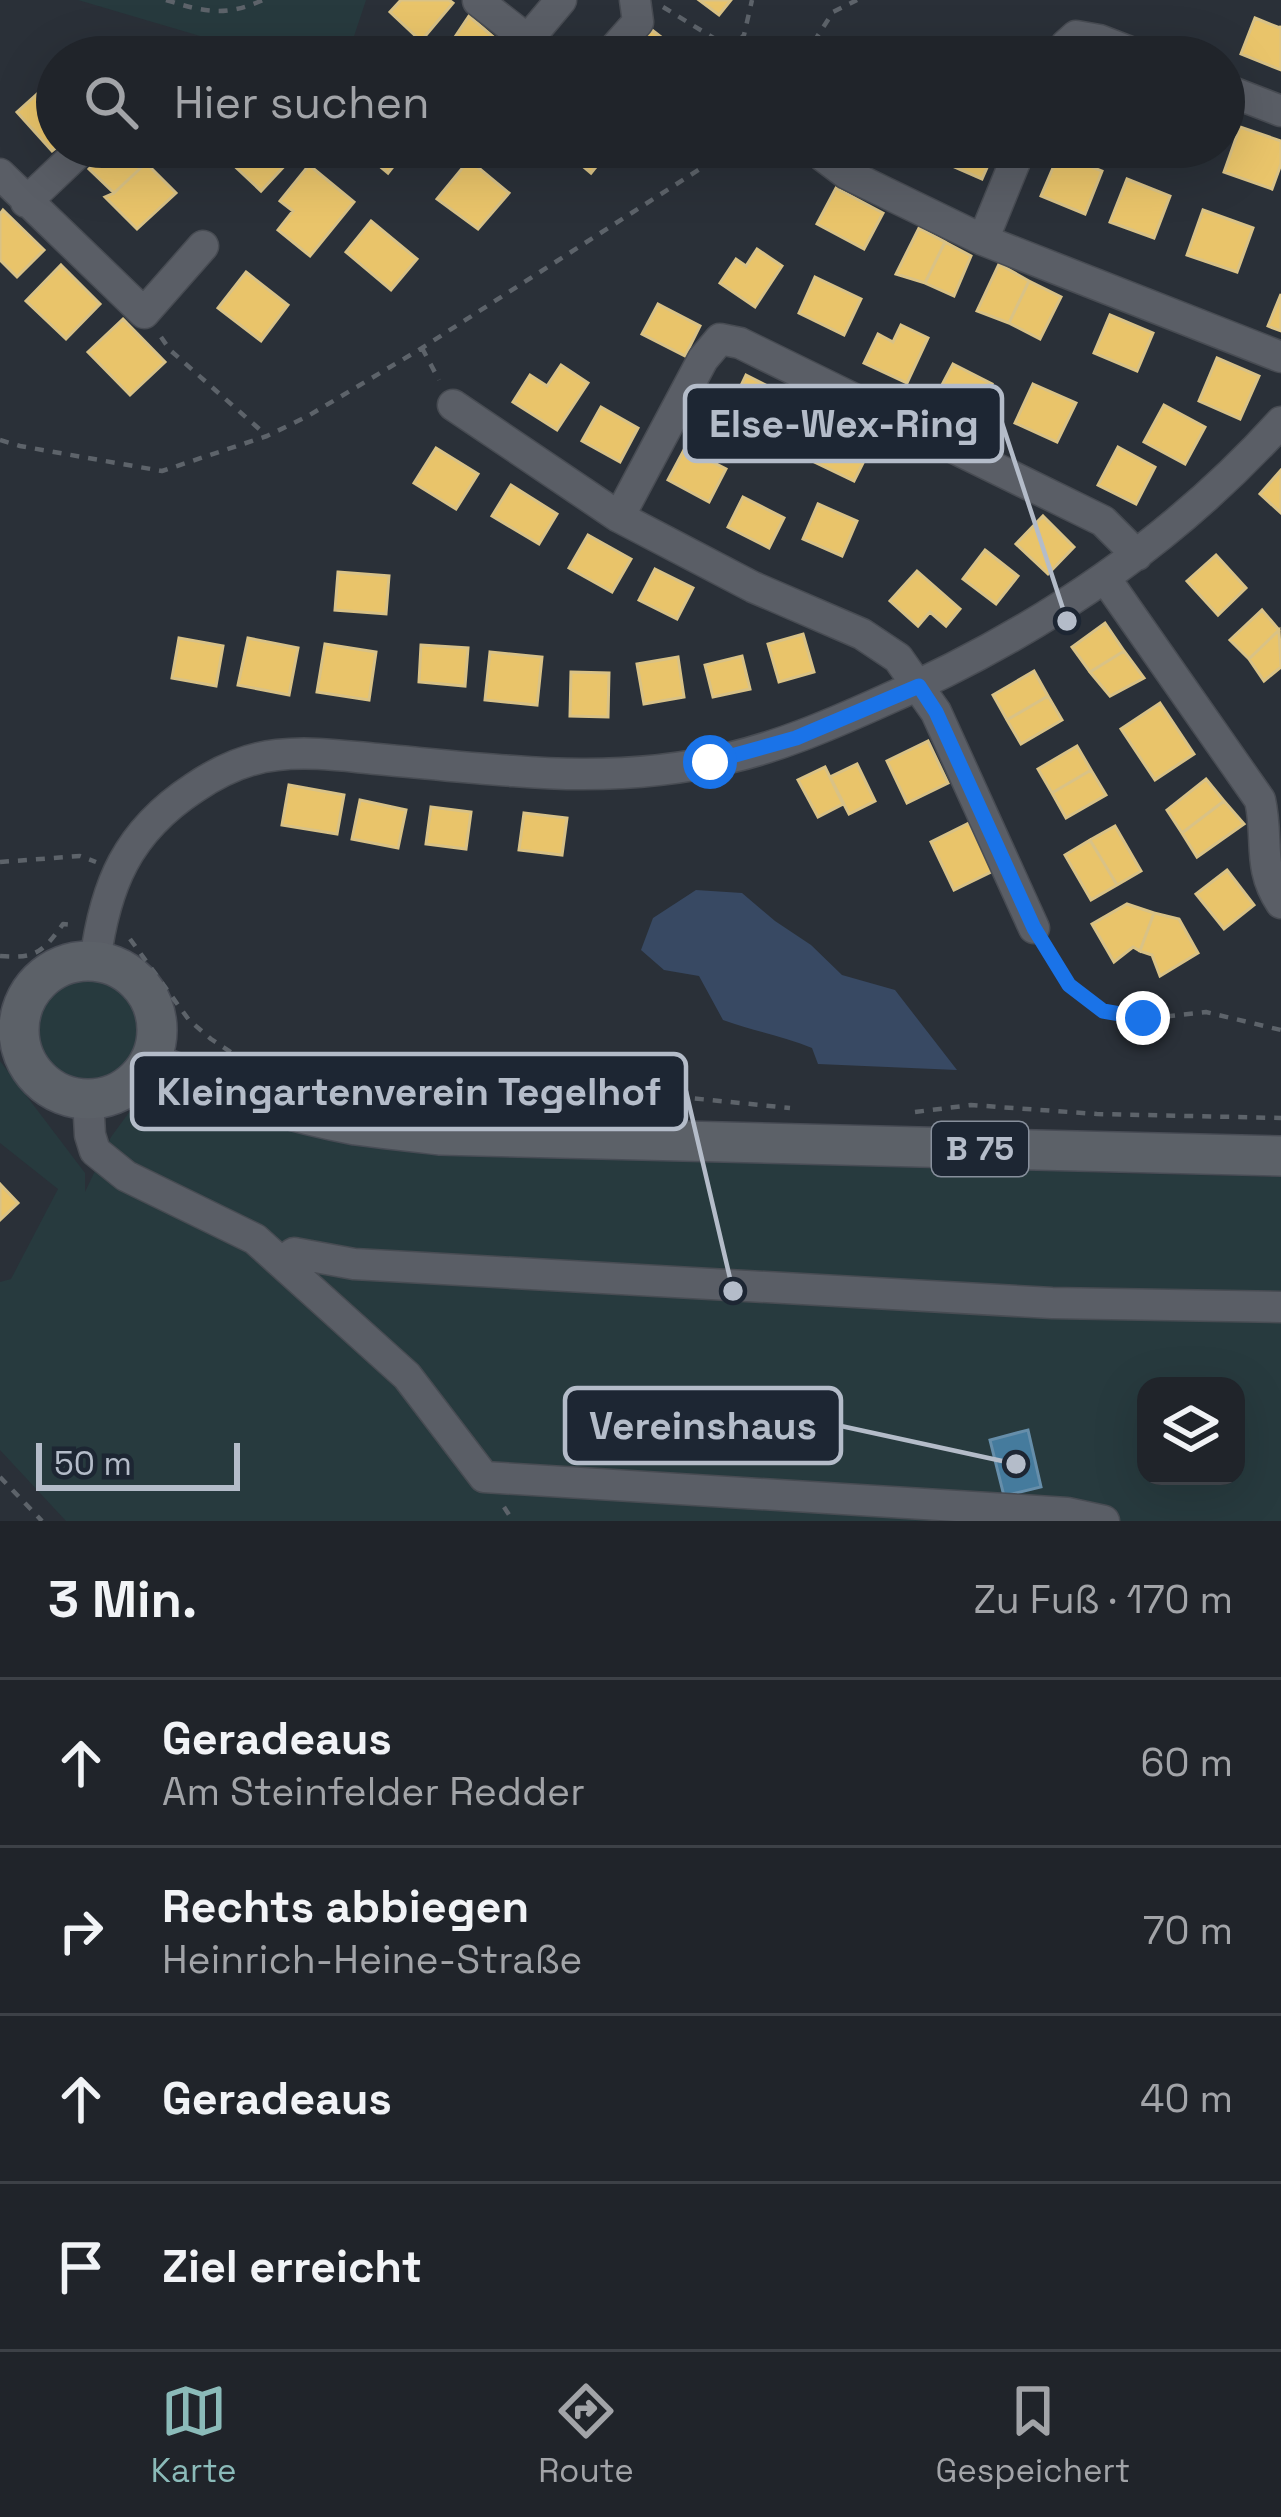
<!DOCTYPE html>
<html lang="de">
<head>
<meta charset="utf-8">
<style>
  :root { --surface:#20242a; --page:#2d3036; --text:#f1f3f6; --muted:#a2a4a8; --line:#3d4147; --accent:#8bbbb9 }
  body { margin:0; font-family:"Space Grotesk",sans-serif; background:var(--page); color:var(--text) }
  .controls { position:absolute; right:36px; bottom:36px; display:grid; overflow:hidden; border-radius:24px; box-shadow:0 12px 48px #0002 }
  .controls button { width:108px; height:108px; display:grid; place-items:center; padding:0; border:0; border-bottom:3px solid var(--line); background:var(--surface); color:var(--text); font:60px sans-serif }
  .scale { position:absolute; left:36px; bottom:30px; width:204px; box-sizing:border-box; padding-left:12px; border:6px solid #b4bcc9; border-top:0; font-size:33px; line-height:42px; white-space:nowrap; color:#b4bcc9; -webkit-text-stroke:9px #1d2633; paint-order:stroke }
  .stop { position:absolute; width:36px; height:36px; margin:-27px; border:9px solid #1a73e8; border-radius:50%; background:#fff }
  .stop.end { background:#1a73e8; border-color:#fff; box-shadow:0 3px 12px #0008 }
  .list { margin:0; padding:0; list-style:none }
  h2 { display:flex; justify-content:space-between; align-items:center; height:156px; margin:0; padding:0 48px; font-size:51px }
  h2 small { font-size:39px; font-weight:400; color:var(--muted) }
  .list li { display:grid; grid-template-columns:78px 1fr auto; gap:36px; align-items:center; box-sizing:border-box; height:168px; padding:0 48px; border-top:3px solid var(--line) }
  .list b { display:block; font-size:45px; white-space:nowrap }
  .list p { margin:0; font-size:39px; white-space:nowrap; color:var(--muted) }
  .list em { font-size:39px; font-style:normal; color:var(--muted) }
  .icon { flex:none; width:66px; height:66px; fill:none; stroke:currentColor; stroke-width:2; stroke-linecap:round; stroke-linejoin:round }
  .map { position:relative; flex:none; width:1281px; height:1521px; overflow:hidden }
  .search { position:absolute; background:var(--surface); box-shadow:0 12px 48px #0002; left:36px; right:36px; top:36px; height:132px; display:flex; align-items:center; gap:30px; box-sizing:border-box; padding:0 42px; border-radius:66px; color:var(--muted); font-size:45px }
  .sheet { height:828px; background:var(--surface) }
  nav { display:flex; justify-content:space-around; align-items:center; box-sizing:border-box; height:168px; border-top:3px solid var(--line); background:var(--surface); font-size:33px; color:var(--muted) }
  nav a { display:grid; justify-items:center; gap:6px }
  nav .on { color:var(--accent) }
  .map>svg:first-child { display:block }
</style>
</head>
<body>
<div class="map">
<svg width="1281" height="1521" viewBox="0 0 1281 1521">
  <rect width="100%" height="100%" fill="#2a3038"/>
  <path fill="#273a3e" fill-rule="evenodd" d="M78,0h288l-19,57h-76z
    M37 1031a53 53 0 1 1 106 0a53 53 0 1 1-106 0Z
    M0,1061l85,112v19l26,-55 22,-30 32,-15 100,27 411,34 432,20 173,4v344h-1215l-66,-71v-168l11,-3 47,-90 -58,-46zM1146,1386h90v90h-90z"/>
  <path fill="#384963" d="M696,890l46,3 33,28 36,24 31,30 53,15 62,80 -139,-6 -6,-16c-29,-12 -59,-17 -89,-28l-24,-44 -35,-6 -23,-20 12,-32z"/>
  <path fill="#e9c46a" stroke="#d9c286" stroke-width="3" d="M401,0h48l4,3 -32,38 -31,-29z
    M699,0h32l-12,15z
    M469,16l36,31 -8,10h-46l-6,-5z
    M1255,18l25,10 1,-2v44l-40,-16z
    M652,30l35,27h-62z
    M57,76v71l-5,4 -35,-39z
    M1240,127l41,14v23l-9,25 -48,-17z
    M111,147h19l16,16 -32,30 -25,-24z
    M239,147h33l16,15 -27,29 -34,-32z
    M369,147h47l-9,11 -4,-4 -15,19 -24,-20z
    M560,147h52l-21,26z
    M950,147h46l-14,32 -39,-17z
    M1059,154l43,17 -17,43 -44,-18z
    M469,160l40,33 -31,36 -41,-30z
    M146,163l30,30 -39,36 -32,-32 9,-4z
    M309,165l45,37 -44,54 -32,-26 15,-19 -13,-10z
    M1127,179l43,17 -16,42 -44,-16z
    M836,188l47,25 -19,36 -47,-25z
    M3,210l41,40 -27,27 -17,-17v-46z
    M1203,210l50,18 -16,44 -50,-17z
    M371,221l46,38 -26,31 -45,-38z
    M919,228l26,14 -20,41 -29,-9z
    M945,242l26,14 -17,40 -29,-13z
    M757,249l25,17 -27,41 -35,-24 16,-24 10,7z
    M999,264l30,17 -20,42 -32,-12z
    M61,265l39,39 -34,35 -40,-38z
    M246,272l42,33 -27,36 -43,-33z
    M815,277l46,22 -17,36 -45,-22z
    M1029,281l32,16 -21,42 -31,-16z
    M1281,294v37l-13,-5z
    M658,304l42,22 -15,30 -43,-22z
    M1110,315l43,18 -16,38 -43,-18z
    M123,319l42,43 -35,33 -42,-43z
    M901,325l27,13 -21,45 -43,-20 14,-29 15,8z
    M1217,358l42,18 -19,43 -41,-18z
    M953,364l39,20 -18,36 -40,-20z
    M561,365l27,18 -31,47 -44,-28 17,-27 17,11z
    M746,375l43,22 -18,35 -42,-21z
    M1033,384l43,19 -19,39 -42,-19z
    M1164,405l41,22 -20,37 -41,-22z
    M601,407l37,21 -18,34 -38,-21z
    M823,413l52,26 -21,42 -52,-25z
    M1118,447l37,20 -19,37 -38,-19z
    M436,448l42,26 -22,35 -42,-26z
    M685,448l41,21 -17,33 -41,-22z
    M1281,470v43l-21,-19z
    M511,485l46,29 -18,30 -47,-28z
    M743,497l41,21 -15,30 -41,-21z
    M818,504l39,17 -15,35 -39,-17z
    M1043,516l31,31 -26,27 -32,-30z
    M588,535l43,24 -19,33 -43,-24z
    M985,550l33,26 -22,28 -33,-25z
    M1216,555l30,33 -28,27 -31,-34z
    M655,569l38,19 -16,31 -38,-19z
    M917,571l43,38 -14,17 -16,-14 -12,14 -28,-25z
    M338,572l51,4 -3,38 -51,-4z
    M1262,610l17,20 -30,29 -19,-19z
    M1105,623l19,28 -34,21 -18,-25z
    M1279,630l2,37 -17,14 -15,-22z
    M803,634l11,38 -35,10 -11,-38z
    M179,638l44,8 -7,40 -44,-8z
    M248,638l50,10 -9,47 -51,-10z
    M325,644l51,8 -7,48 -52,-8z
    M421,645l47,3 -3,38 -46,-4z
    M1124,651l20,27 -34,18 -20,-24z
    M490,652l52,5 -5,48 -52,-5z
    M742,656l8,33 -37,8 -8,-32z
    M678,657l6,40 -40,7 -7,-40z
    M1034,671l14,25 -41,24 -14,-25z
    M571,672l38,1 -1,44 -38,-1z
    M1048,696l14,24 -41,24 -14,-24z
    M1160,703l34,51 -39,26 -34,-51z
    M928,741l20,42 -41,20 -20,-42z
    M1077,746l14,24 -39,23 -14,-24z
    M857,764l18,37 -26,13 -19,-37z
    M825,767l18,37 -25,13 -20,-37z
    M1091,770l15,25 -40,23 -14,-25z
    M1206,779l18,22 -42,32 -15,-23z
    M289,785l55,10 -7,39 -55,-9z
    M360,800l46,10 -8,38 -46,-9z
    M1224,801l20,23 -47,33 -15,-24z
    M431,807l40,5 -5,37 -40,-5z
    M524,813l43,5 -5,37 -43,-5z
    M969,823l24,48 -39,19 -23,-48z
    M1115,826l26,45 -24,14 -27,-45z
    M1090,840l27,45 -26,15 -26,-45z
    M1227,870l27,35 -30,24 -28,-35z
    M1127,904l27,9 -14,38 -7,-4 -19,15 -22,-38z
    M1154,913l25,6 19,34 -38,23 -8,-21 -12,-4z
    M0,1184l18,19 -18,17z"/>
  <path fill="#457b9d" stroke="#668eaa" stroke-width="3" d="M1028,1430l13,57 -37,9 -14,-56z"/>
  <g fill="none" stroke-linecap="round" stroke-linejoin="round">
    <defs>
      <path id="minor" d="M478,1l72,56
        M513,57l48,-57
        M607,57l31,-35 -3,-22
        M1059,57l7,-12 10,-9 23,4 44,17
        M1224,89l57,22
        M1021,147l-38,93 298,117
        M823,156l24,18 136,66
        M0,174l144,139 59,-67
        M26,202l58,-55
        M453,405l166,112
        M1105,578l155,222c9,40 -3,67 21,103
        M1034,928l-98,-216 -38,-54 -36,-24 -109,-47 -134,-70 84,-158 17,-20 20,4 363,178 34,34
        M95,962c10,-77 32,-130 99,-174 25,-17 53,-30 83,-33 34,-4 67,1 100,4 45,4 90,9 136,12 72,6 145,4 216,-13 51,-12 98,-32 145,-53 153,-66 295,-159 407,-283
        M88,1099l2,36 5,16 31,25 129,63 152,137 77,101 537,33 46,3 37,8
        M281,1262l13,-9 60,11 698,39 229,4"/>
      <path id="major" d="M19 1030a69 69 0 1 1 138 0a69 69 0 1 1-138 0Z
        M149,1062c67,27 136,50 207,63 28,4 56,6 84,10l841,21"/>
    </defs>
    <use href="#minor" stroke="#484c53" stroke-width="33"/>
    <use href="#major" stroke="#484c55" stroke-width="42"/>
    <path stroke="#5d636a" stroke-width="4.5" stroke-dasharray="9 9" stroke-linecap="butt" d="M166,0c38,12 59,17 97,0
      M663,7l62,38h10l9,-10 8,-35
      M804,57l29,-45 24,-12
      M161,337l9,13 96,85
      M422,348l17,32
      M0,440l20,6 142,25 105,-35 41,-20 114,-68 312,-201
      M0,862l80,-6 16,6
      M130,939l59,81 22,19 21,14 64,22
      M1050,953l19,32 34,26 40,8 63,-7 75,18
      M0,956c36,3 43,-4 63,-32l12,1
      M551,1102l129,-5 110,11
      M915,1112l56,-7 126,9 184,4
      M0,1477l42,44
      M504,1507l9,14"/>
    <use href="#minor" stroke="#5a5e66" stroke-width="30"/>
    <use href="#major" stroke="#5c6168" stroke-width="39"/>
  </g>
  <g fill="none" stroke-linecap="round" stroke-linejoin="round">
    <path stroke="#1a73e8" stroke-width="15" d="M710,762l86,-24 123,-52 17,26 98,216 35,57 34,26 40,7"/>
  </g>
  <g text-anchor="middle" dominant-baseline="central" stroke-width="12" stroke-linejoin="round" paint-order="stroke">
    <rect fill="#1d2633" stroke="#878f9c" stroke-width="3" x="932" y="1122" width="96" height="54" rx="9"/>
    <g font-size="33" font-weight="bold" fill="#b4bcc9">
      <text x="980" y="1149">B 75</text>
    </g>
  </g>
  <path fill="none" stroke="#b4bcc9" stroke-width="4.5" d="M1067 621L1002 423M733 1291L686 1091M1016 1464L841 1426"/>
  <g fill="#b4bcc9" stroke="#1d2633" stroke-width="4.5">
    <circle cx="1067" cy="621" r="12"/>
    <circle cx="733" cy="1291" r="12"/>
    <circle cx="1016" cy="1464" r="12"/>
  </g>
  <g fill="#1d2633" stroke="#b4bcc9" stroke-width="4.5">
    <rect x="685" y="386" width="317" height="75" rx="12"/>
    <rect x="132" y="1054" width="554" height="75" rx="12"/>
    <rect x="565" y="1388" width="276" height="75" rx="12"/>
  </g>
  <g font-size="39" text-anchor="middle" font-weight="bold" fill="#b4bcc9">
    <text x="844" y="437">Else-Wex-Ring</text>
    <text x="409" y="1105">Kleingartenverein Tegelhof</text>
    <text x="703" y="1439">Vereinshaus</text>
  </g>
</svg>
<div class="controls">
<button><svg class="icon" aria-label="layers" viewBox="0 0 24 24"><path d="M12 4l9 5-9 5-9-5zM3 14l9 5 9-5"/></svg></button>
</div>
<div class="scale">50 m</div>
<div class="stop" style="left:710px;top:762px"></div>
<div class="stop end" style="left:1143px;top:1018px"></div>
<div class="search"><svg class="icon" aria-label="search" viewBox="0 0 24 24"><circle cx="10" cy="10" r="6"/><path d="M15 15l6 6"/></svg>Hier suchen</div>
</div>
<section class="sheet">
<h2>3 Min.<small>Zu Fuß · 170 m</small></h2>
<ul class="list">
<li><svg class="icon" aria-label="ahead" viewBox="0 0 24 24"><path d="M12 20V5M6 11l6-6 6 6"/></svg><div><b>Geradeaus</b><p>Am Steinfelder Redder</p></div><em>60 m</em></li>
<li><svg class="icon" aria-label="right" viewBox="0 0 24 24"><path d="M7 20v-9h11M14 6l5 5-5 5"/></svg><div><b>Rechts abbiegen</b><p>Heinrich-Heine-Straße</p></div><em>70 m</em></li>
<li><svg class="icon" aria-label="ahead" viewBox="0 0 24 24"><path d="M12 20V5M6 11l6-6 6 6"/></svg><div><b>Geradeaus</b></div><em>40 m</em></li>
<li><svg class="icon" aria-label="arrive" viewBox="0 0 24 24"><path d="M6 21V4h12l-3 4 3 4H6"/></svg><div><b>Ziel erreicht</b></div></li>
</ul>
</section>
<nav>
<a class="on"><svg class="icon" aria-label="map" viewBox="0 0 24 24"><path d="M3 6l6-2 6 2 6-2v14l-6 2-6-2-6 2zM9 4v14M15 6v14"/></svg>Karte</a>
<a><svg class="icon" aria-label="directions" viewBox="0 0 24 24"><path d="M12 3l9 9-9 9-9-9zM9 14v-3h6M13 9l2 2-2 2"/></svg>Route</a>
<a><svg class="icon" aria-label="saved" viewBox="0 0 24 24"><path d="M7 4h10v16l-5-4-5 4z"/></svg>Gespeichert</a>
</nav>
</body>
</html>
